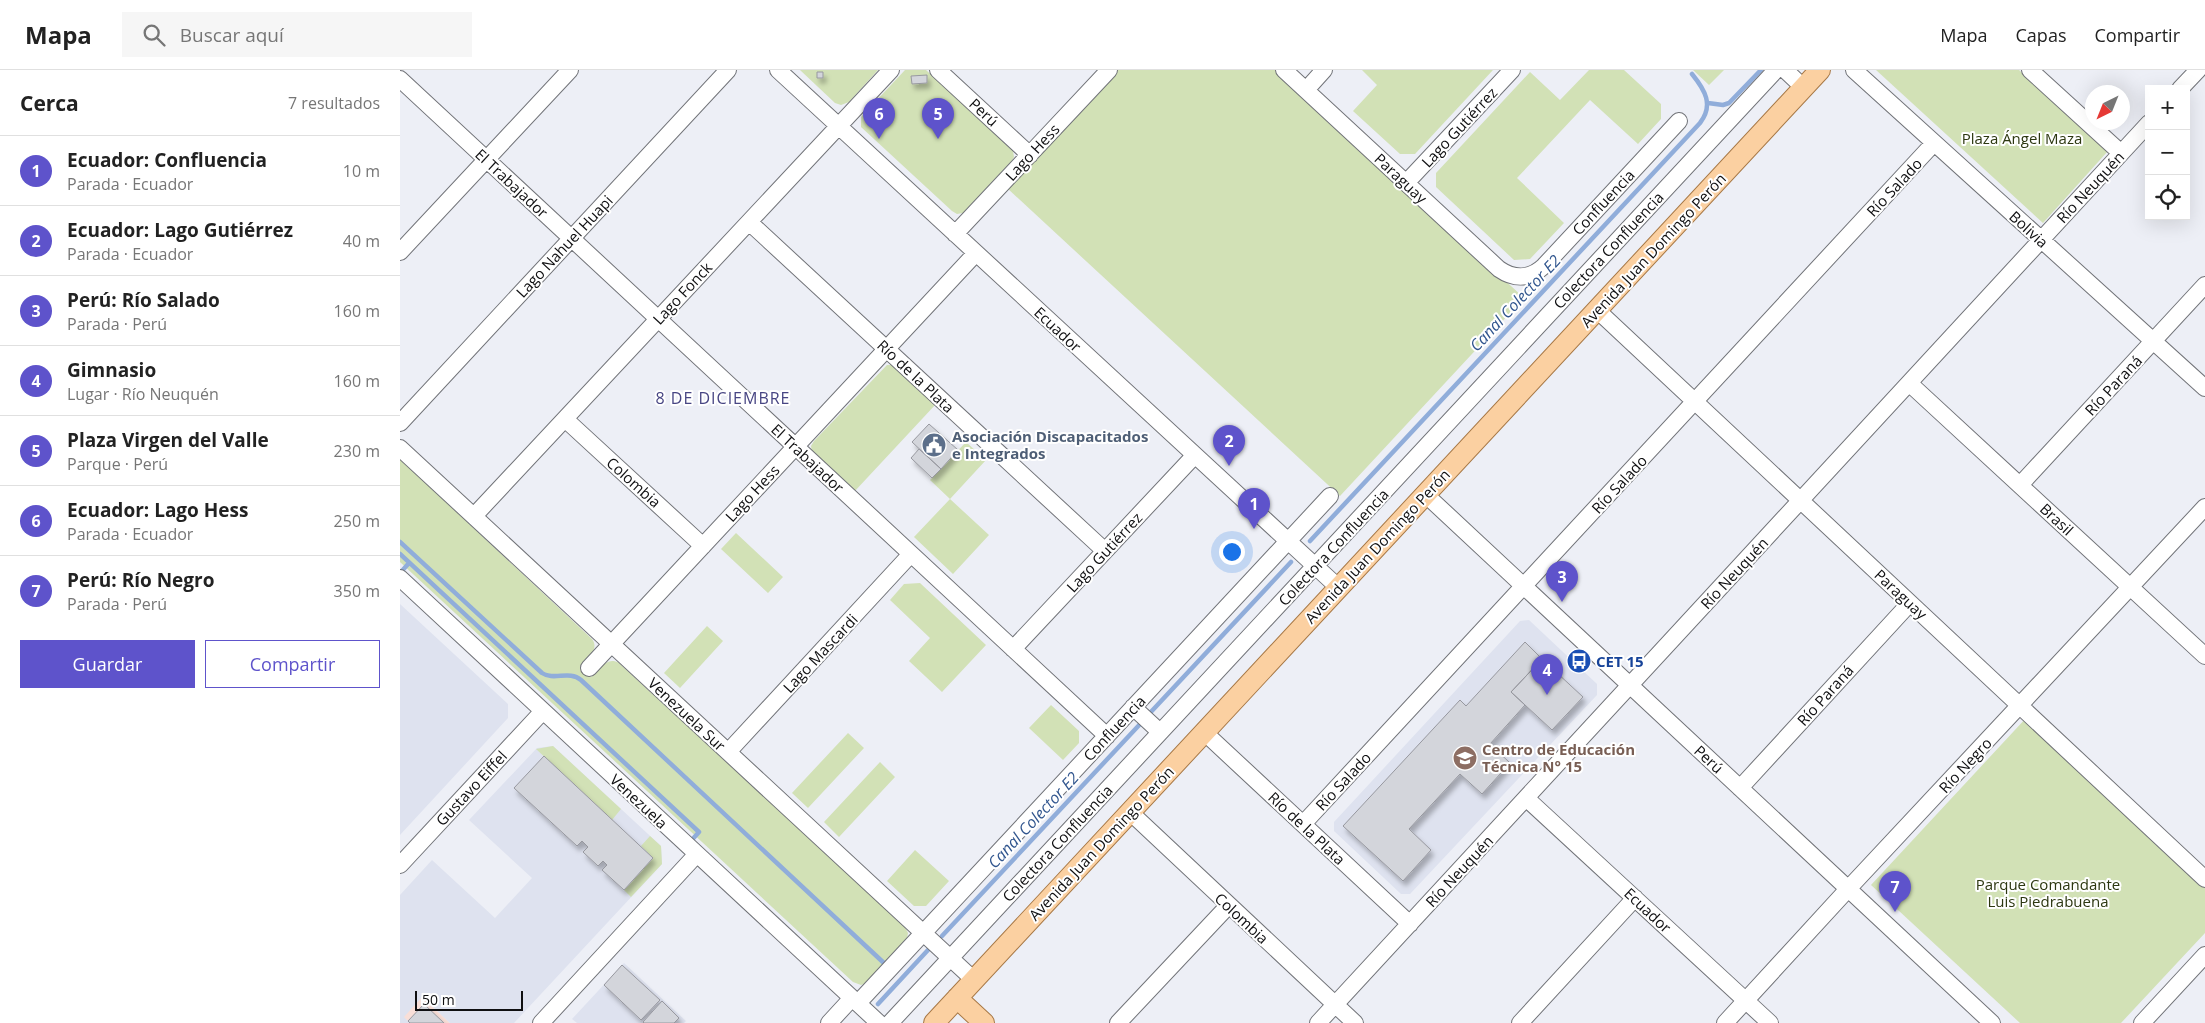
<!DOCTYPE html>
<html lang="es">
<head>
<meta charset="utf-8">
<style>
  :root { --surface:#fff; --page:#f6f6f6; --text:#222; --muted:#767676; --line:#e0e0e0; --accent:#5e53cb }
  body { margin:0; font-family:"Open Sans",sans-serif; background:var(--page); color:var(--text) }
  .controls { position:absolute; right:15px; top:15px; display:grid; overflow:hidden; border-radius:0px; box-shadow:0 5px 20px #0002 }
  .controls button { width:45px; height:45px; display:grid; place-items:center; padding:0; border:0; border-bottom:1px solid var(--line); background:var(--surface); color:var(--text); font:25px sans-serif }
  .compass { position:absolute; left:1685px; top:15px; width:45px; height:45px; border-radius:50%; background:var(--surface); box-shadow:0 5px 20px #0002; rotate:223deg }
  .scale { position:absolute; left:15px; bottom:12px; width:108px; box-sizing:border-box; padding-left:5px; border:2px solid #0f0f11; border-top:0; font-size:14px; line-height:18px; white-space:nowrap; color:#0f0f11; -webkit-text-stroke:4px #fff; paint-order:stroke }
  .you { position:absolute; left:831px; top:481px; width:18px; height:18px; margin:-12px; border:4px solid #fff; border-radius:50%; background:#1a73e8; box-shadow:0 0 0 8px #1a73e833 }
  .badge { display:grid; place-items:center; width:32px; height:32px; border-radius:50%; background:var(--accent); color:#fff; font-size:16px; font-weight:700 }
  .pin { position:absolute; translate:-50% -41px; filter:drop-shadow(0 1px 2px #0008) }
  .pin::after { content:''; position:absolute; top:26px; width:18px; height:15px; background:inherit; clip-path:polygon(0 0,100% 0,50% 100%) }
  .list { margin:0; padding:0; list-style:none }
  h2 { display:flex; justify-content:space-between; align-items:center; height:65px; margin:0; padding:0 20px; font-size:21px }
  h2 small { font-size:16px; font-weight:400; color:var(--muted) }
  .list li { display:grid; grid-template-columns:32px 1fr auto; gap:15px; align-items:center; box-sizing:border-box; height:70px; padding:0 20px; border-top:1px solid var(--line) }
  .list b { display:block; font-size:19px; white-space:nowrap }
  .list p { margin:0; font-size:16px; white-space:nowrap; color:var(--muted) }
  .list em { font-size:16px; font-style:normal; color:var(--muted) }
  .actions { display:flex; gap:10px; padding:15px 20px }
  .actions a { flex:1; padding:11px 0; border:1px solid var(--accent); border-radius:0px; text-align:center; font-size:18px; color:var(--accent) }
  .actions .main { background:var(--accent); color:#fff }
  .icon { flex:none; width:28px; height:28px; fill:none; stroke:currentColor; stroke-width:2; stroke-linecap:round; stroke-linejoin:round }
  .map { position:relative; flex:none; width:1805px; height:953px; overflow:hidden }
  header { display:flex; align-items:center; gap:30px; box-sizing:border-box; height:70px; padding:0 25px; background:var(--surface); border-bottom:1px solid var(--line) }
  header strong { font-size:24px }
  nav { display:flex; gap:28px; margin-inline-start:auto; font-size:18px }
  .search { width:350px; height:45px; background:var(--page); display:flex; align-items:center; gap:12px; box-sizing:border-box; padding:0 18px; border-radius:0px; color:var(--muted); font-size:19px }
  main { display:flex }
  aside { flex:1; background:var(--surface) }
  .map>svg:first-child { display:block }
</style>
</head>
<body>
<header>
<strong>Mapa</strong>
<div class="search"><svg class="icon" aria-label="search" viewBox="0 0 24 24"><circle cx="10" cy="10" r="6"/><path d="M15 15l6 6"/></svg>Buscar aquí</div>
<nav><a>Mapa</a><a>Capas</a><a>Compartir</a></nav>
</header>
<main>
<aside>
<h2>Cerca<small>7 resultados</small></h2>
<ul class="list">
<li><span class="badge">1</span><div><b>Ecuador: Confluencia</b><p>Parada · Ecuador</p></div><em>10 m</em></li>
<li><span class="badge">2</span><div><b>Ecuador: Lago Gutiérrez</b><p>Parada · Ecuador</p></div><em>40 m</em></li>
<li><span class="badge">3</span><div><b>Perú: Río Salado</b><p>Parada · Perú</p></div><em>160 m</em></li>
<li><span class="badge">4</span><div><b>Gimnasio</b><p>Lugar · Río Neuquén</p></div><em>160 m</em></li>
<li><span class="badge">5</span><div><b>Plaza Virgen del Valle</b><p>Parque · Perú</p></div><em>230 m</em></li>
<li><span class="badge">6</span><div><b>Ecuador: Lago Hess</b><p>Parada · Ecuador</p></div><em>250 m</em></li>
<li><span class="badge">7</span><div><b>Perú: Río Negro</b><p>Parada · Perú</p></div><em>350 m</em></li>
</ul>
<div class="actions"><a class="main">Guardar</a><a>Compartir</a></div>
</aside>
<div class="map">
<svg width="1805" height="953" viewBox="0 0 1805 953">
  <defs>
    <filter id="shadow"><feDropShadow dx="3" dy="5" stdDeviation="2.5" flood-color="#0004"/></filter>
  </defs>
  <rect width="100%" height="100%" fill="#edeff6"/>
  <path fill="#f9dfd8" d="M22,927l28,26h-40l-7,-6z"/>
  <path fill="#dee2ef" d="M0,534l108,100v14l-108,117z
    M1129,550l68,64v11l-187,199h-9l-67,-63v-9l186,-201z
    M153,676l108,100 1,18 -148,159h-64l-28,-26 -18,20 6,6h-10v-128l32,-35 63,58 37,-40 -63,-58 68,-72z
    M224,893l62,58 -2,2h-107l-5,-4z"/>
  <path fill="#d2e1b6" d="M400,0h78l-29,32 -8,3 -6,-2z
    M505,0h21l87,81 1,6 -3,5 -48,51 -6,1 -5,-3 -91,-84v-10z
    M716,0h162l246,228 -184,198 -333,-308z
    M962,0h131l-78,84h-15l-47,-43 24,-26z
    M1189,0h35l37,34v15l-23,25 -48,-44 -73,78 47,45 -34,36 -16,1 -78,-73v-14l94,-101 30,28z
    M1293,0h31l-15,15z
    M1476,0h143l89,81 -65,72z
    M487,295h7l42,39 -82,88 -42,-40 -1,-6 3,-5z
    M566,372l20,18 -36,39 39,36 -36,39 -39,-37 36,-38 -20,-19z
    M0,389l192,180c8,11 -5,19 -12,27l11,11c9,-7 15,-21 28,-14l286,264 3,6 -1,5 -41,45 -5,2 -8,-3 -453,-420z
    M336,463l47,44 -15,16 -47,-44z
    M520,513l66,62 -44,47 -33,-31 21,-23 -40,-38 14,-16z
    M307,556l16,15 -43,47 -16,-15z
    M651,635l28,26v12l-16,17 -34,-32z
    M1627,647l178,166v50l-84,90h-101l-149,-138z
    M448,663l16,15 -56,60 -16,-15z
    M153,676l68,63 -9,11 -76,-71z
    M480,692l15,15 -56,60 -15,-15z
    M250,766l11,10 1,18 -31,33 -7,-7 29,-32 -12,-12z
    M515,780l34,31 -23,25h-12l-27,-25z"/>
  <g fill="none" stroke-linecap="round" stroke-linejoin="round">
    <path stroke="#90adda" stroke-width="4.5" d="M1308,33l15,2 6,-2 32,-33
      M910,471l390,-418c14,-18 5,-33 -8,-49
      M0,472l142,131c12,8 27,-3 39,7l304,284
      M0,484l299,278 -9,10
      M0,503l9,-10
      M749,644l142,-152
      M542,866l200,-214
      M478,934l50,-54"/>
  </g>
  <path fill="#d3d5db" stroke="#97989f" filter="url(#shadow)" d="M417,2h6v6h-6z
    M527,5v8l-15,1 -1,-8z
    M529,354l29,26 -17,19 -29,-27z
    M519,379l22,20 -9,9 -21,-20z
    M1125,572l17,17 -31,33 14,13 -35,39 20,19 -28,31 -22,-20 -51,55 22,21 -28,31 -60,-55 117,-126 6,6z
    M1142,589l41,38 -31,33 -41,-38z
    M144,686l109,102 -29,32 -22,-20 5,-5 -4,-4 -5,5 -15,-14 5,-5 -6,-6 -5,5 -63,-58z
    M222,895l38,35 -19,20 -37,-35z
    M262,931l17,17 -5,5h-30l-1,-1z
    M24,934l20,19h-34l-2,-2z"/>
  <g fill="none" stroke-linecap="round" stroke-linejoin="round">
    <defs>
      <path id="minor" d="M378,0l561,518
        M538,0l92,85
        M884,0l215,199c16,11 31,10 45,-3l135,-145
        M1385,0l18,17
        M1454,0l351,318
        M1630,0l91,83
        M0,9l707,657
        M1780,19l18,-19
        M906,20l18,-20
        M1006,113l106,-113
        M349,152l356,329
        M555,164l154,-164
        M0,182l170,-182
        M1197,240l608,569
        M1509,313l296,273
        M165,349l138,127
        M0,353l328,-353
        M0,378l574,532
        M1620,415l185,-200
        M1025,424l567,529
        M74,446l417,-446
        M0,508l479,445
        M613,579l182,-194
        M189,598l387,-415
        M733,637l27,25
        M804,662l206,192
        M328,682l183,-198
        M1340,718l170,-185
        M1126,728l244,225
        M730,742l225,211
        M903,754l631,-681
        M0,795l143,-154
        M458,933l472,-507
        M141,953l156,-169
        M429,953l23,-25
        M490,953l886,-953
        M718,953l111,-118
        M918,953l831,-900
        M1120,953l115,-125
        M1325,953l123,-134 357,-382
        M1742,953l63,-68"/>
      <path id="major" d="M557,928l27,25
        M534,953l886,-953"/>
    </defs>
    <use href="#minor" stroke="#717378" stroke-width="18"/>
    <use href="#major" stroke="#a77846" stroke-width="22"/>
    <use href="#minor" stroke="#fff" stroke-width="16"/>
    <use href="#major" stroke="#fbd0a1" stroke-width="20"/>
  </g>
  <defs>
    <symbol id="civic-disc" viewBox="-11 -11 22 22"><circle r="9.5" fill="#5c6f8a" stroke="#fff"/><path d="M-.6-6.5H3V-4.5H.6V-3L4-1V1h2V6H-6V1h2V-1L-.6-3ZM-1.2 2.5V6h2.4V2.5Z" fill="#fff"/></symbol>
    <symbol id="bus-disc" viewBox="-11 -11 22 22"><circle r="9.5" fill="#1a4fb4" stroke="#fff"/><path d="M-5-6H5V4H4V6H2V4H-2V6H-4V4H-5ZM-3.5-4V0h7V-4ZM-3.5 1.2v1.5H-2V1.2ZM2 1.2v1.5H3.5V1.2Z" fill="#fff"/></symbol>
    <symbol id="school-disc" viewBox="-11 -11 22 22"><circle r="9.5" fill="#8d6e63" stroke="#fff"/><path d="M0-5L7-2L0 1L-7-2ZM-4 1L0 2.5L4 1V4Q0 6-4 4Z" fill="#fff"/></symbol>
  </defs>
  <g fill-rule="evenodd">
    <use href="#civic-disc" x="520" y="361" width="28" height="28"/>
    <use href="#bus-disc" x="1165" y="577" width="28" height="28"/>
    <use href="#school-disc" x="1051" y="674" width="28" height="28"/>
  </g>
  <g text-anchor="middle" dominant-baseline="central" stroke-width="4" stroke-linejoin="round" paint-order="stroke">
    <g font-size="15" fill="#0f0f11" stroke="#fff">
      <text transform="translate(584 42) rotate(43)">Perú</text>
      <text transform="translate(1059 57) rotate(-47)">Lago Gutiérrez</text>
      <text transform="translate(632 82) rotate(-47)">Lago Hess</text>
      <text transform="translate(1001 108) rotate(43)">Paraguay</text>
      <text transform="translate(112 113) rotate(43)">El Trabajador</text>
      <text transform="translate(1494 117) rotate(-47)">Río Salado</text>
      <text transform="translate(1690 117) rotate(-47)">Río Neuquén</text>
      <text transform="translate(1203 132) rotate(-47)">Confluencia</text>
      <text transform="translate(1629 159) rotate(42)">Bolivia</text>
      <text transform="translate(164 176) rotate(-47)">Lago Nahuel Huapi</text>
      <text transform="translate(1208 180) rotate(-47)">Colectora Confluencia</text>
      <text transform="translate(1253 180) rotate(-47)">Avenida Juan Domingo Perón</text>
      <text transform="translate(282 223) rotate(-47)">Lago Fonck</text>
      <text transform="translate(658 259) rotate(43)">Ecuador</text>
      <text transform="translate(516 306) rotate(43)">Río de la Plata</text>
      <text transform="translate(1713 315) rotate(-47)">Río Paraná</text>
      <text transform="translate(408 388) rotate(43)">El Trabajador</text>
      <text transform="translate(234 412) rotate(42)">Colombia</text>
      <text transform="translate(1219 414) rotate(-47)">Río Salado</text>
      <text transform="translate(352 423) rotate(-47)">Lago Hess</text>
      <text transform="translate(1657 449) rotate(43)">Brasil</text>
      <text transform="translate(977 476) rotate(-47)">Avenida Juan Domingo Perón</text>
      <text transform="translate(933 477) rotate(-47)">Colectora Confluencia</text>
      <text transform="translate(704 482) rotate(-47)">Lago Gutiérrez</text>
      <text transform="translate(1334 503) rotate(-47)">Río Neuquén</text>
      <text transform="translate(1501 524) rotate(43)">Paraguay</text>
      <text transform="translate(420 583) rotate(-47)">Lago Mascardi</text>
      <text transform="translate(1425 625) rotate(-48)">Río Paraná</text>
      <text transform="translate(287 644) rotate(43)">Venezuela Sur</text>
      <text transform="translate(714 658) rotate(-47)">Confluencia</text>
      <text transform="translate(1309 689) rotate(43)">Perú</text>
      <text transform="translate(1565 695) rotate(-47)">Río Negro</text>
      <text transform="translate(943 711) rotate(-47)">Río Salado</text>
      <text transform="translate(71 718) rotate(-47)">Gustavo Eiffel</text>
      <text transform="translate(239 731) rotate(43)">Venezuela</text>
      <text transform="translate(907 758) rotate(43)">Río de la Plata</text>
      <text transform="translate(657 773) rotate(-47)">Colectora Confluencia</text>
      <text transform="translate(701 773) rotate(-47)">Avenida Juan Domingo Perón</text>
      <text transform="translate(1059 801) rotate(-47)">Río Neuquén</text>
      <text transform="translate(1248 840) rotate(43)">Ecuador</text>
      <text transform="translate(842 848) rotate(43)">Colombia</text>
    </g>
    <g font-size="15" fill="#2c3710" stroke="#fff">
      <text x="1622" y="68">Plaza Ángel Maza</text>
      <text x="1648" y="814">Parque Comandante<tspan x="1648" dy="17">Luis Piedrabuena</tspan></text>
    </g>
    <g font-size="15" font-weight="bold" fill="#4e5e75" stroke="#fff" text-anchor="start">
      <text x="552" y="366">Asociación Discapacitados<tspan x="552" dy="17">e Integrados</tspan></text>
    </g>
    <g font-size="15" font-weight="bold" fill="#164399" stroke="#fff" text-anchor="start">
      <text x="1196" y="591">CET 15</text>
    </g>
    <g font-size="15" font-weight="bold" fill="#785e54" stroke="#fff" text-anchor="start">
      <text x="1082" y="679">Centro de Educación<tspan x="1082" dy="17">Técnica N° 15</tspan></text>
    </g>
    <g font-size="16" font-style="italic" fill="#30558e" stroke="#fff">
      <text transform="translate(1115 233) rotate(-47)">Canal Colector E2</text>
      <text transform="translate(633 750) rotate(-47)">Canal Colector E2</text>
    </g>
    <g font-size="16" letter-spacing="1" fill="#474583" stroke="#fff">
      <text x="323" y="328">8 DE DICIEMBRE</text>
    </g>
  </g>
</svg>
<div class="controls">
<button>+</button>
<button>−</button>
<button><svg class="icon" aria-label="locate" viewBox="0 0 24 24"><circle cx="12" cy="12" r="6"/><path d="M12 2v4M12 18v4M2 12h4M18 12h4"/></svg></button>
</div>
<svg class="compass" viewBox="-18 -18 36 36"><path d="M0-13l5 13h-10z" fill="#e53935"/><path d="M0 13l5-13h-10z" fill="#767676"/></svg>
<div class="scale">50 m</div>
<div class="you"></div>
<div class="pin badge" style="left:854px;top:459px">1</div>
<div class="pin badge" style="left:829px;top:396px">2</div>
<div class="pin badge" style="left:1162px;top:532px">3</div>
<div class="pin badge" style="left:1147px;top:625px">4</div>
<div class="pin badge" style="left:538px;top:69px">5</div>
<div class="pin badge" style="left:479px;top:69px">6</div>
<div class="pin badge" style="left:1495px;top:842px">7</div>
</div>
</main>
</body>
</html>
